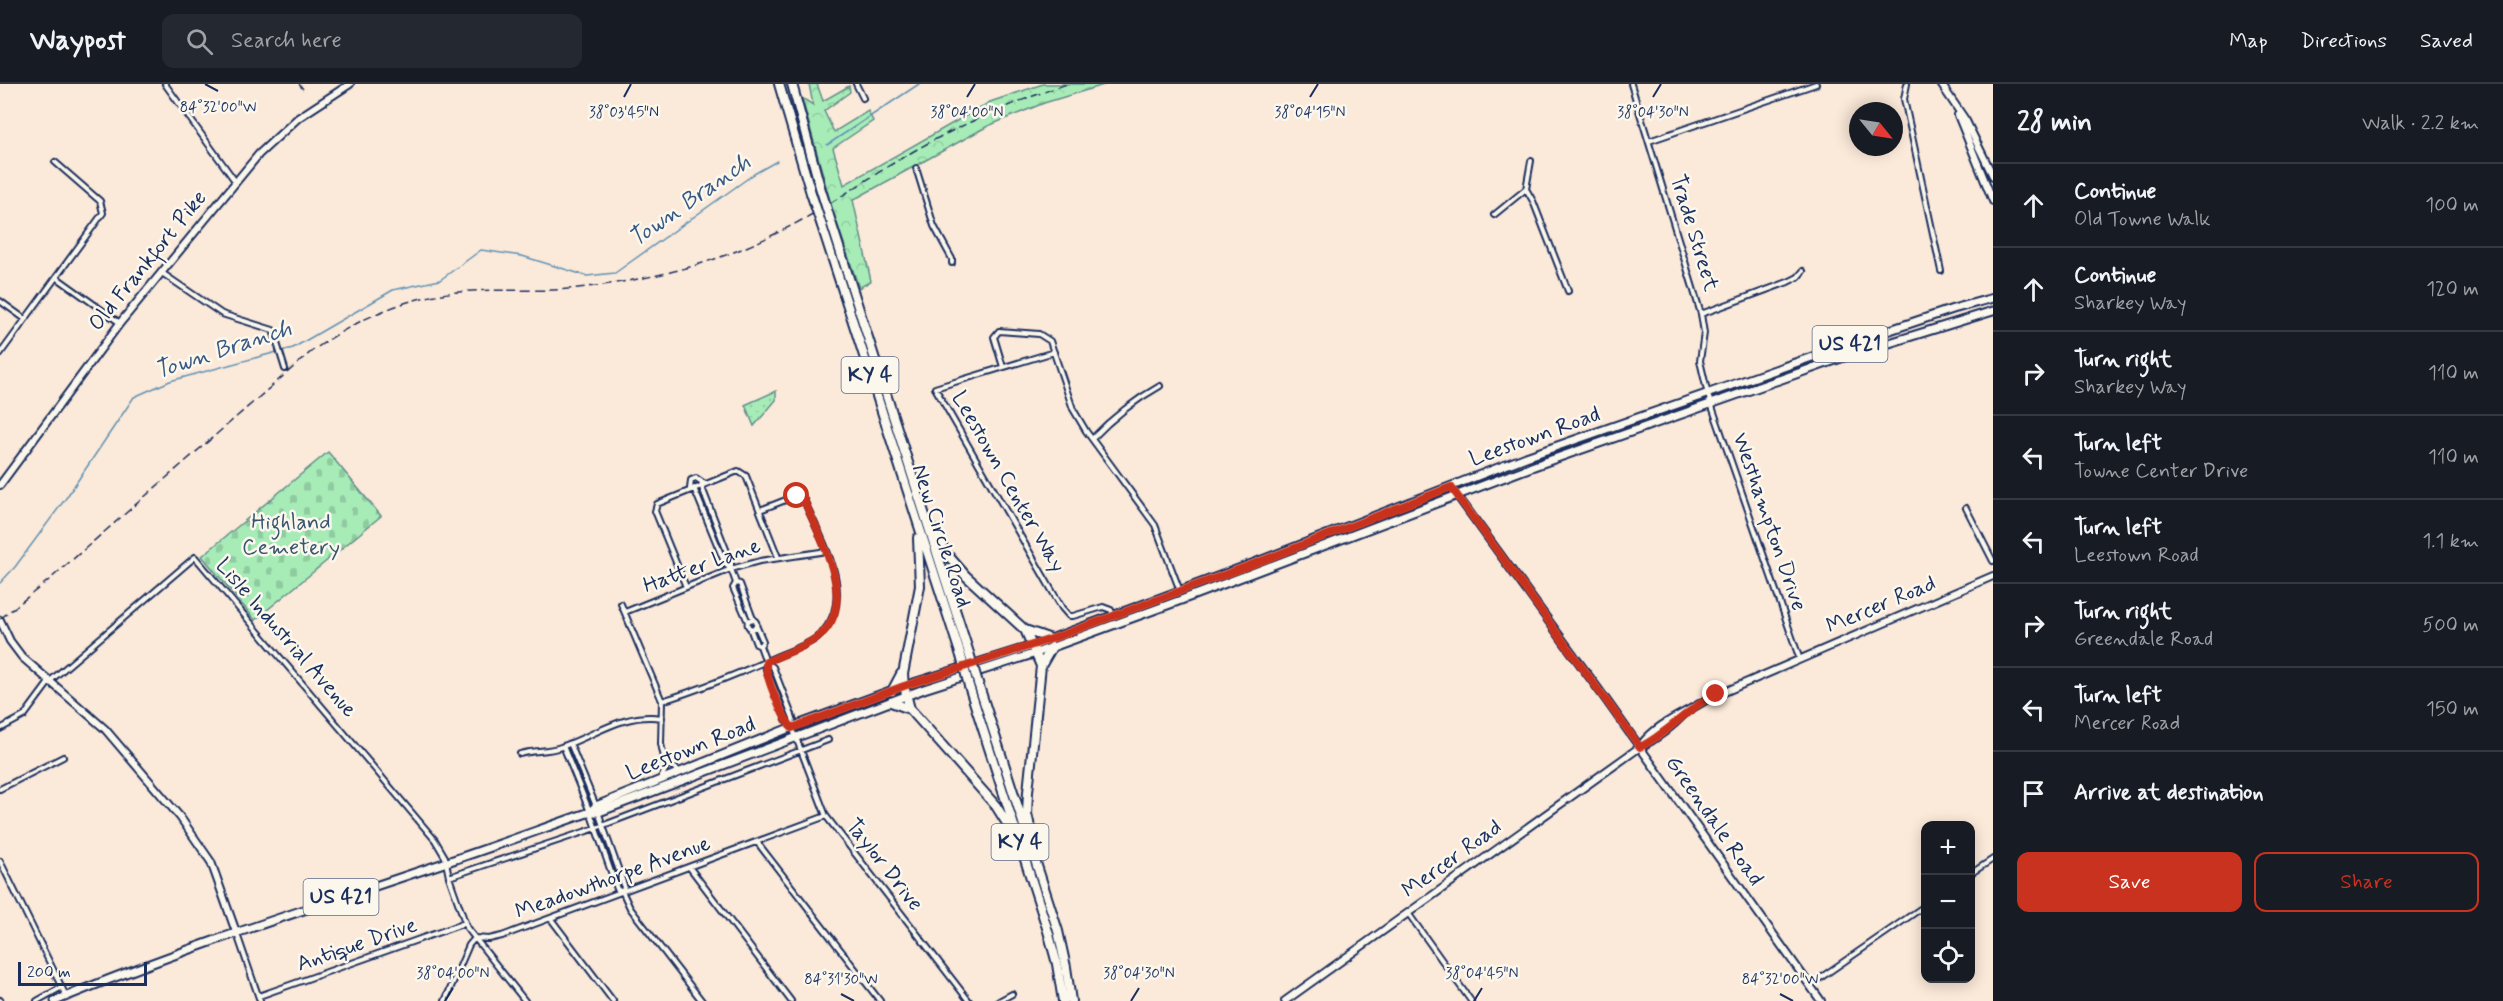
<!DOCTYPE html>
<html lang="en">
<head>
<meta charset="utf-8">
<style>
  :root { --surface:#171b24; --page:#242831; --text:#f1f3f6; --muted:#9ea1a6; --line:#363941; --accent:#c8321e }
  body { margin:0; font-family:Mynerve,sans-serif; background:var(--page); color:var(--text) }
  .controls { position:absolute; right:18px; bottom:18px; display:grid; overflow:hidden; border-radius:12px; box-shadow:0 3px 15px #0003 }
  .controls button { width:54px; height:54px; display:grid; place-items:center; padding:0; border:0; border-bottom:2px solid var(--line); background:var(--surface); color:var(--text); font:30px sans-serif }
  .compass { position:absolute; left:1849px; top:18px; width:54px; height:54px; border-radius:50%; background:var(--surface); box-shadow:0 3px 15px #0003; rotate:120deg }
  .scale { position:absolute; left:18px; bottom:15px; width:129px; box-sizing:border-box; padding-left:6px; border:3px solid #1b2f5e; border-top:0; font-size:16px; line-height:21px; white-space:nowrap; color:#1b2f5e; -webkit-text-stroke:4px #fbf7ec; paint-order:stroke }
  .stop { position:absolute; width:18px; height:18px; margin:-14px; border:4px solid #c8321e; border-radius:50%; background:#fff }
  .stop.end { background:#c8321e; border-color:#fff; box-shadow:0 2px 6px #0008 }
  .list { margin:0; padding:0; list-style:none }
  h2 { display:flex; justify-content:space-between; align-items:center; height:78px; margin:0; padding:0 24px; font-size:26px }
  h2 small { font-size:20px; font-weight:400; color:var(--muted) }
  .list li { display:grid; grid-template-columns:39px 1fr auto; gap:18px; align-items:center; box-sizing:border-box; height:84px; padding:0 24px; border-top:2px solid var(--line) }
  .list b { display:block; font-size:22px; white-space:nowrap }
  .list p { margin:0; font-size:20px; white-space:nowrap; color:var(--muted) }
  .list em { font-size:20px; font-style:normal; color:var(--muted) }
  .actions { display:flex; gap:12px; padding:18px 24px }
  .actions a { flex:1; padding:14px 0; border:2px solid var(--accent); border-radius:12px; text-align:center; font-size:21px; color:var(--accent) }
  .actions .main { background:var(--accent); color:#fff }
  .icon { flex:none; width:33px; height:33px; fill:none; stroke:currentColor; stroke-width:2; stroke-linecap:round; stroke-linejoin:round }
  .map { position:relative; flex:none; width:1993px; height:917px; overflow:hidden }
  header { display:flex; align-items:center; gap:36px; box-sizing:border-box; height:84px; padding:0 30px; background:var(--surface); border-bottom:2px solid var(--line) }
  header strong { font-size:28px }
  nav { display:flex; gap:33px; margin-inline-start:auto; font-size:21px }
  .search { width:420px; height:54px; background:var(--page); display:flex; align-items:center; gap:15px; box-sizing:border-box; padding:0 21px; border-radius:12px; color:var(--muted); font-size:22px }
  main { display:flex }
  aside { flex:1; background:var(--surface) }
  .map>svg:first-child { display:block }
</style>
</head>
<body>
<header>
<strong>Waypost</strong>
<div class="search"><svg class="icon" aria-label="search" viewBox="0 0 24 24"><circle cx="10" cy="10" r="6"/><path d="M15 15l6 6"/></svg>Search here</div>
<nav><a>Map</a><a>Directions</a><a>Saved</a></nav>
</header>
<main>
<div class="map">
<svg width="1993" height="917" viewBox="0 0 1993 917">
  <defs>
    <pattern id="forest-crowns" width="20" height="18" patternUnits="userSpaceOnUse" patternTransform="scale(1.5)"><rect width="20" height="18" fill="#a7ecb7"/><path d="M2 6a3 3 0 1 1 6 0M12 15a3 3 0 1 1 6 0" fill="none" stroke="#8fcba0"/></pattern>
    <pattern id="cemetery-stones" width="16" height="16" patternUnits="userSpaceOnUse" patternTransform="scale(1.5)"><rect width="16" height="16" fill="#a7ecb7"/><path d="M2 7V4a2 2 0 0 1 4 0v3zM10 15v-3a2 2 0 0 1 4 0v3z" fill="#8fcba0"/></pattern>
    <pattern id="park-dots" width="8" height="8" patternUnits="userSpaceOnUse" patternTransform="scale(1.5)"><rect width="8" height="8" fill="#a7ecb7"/><path d="M2 2h.1M6 6h.1" fill="none" stroke="#8fcba0" stroke-width="1.8" stroke-linecap="round"/></pattern>
  </defs>
  <rect width="100%" height="100%" fill="#fbe9d9"/>
  <filter id="ink" filterUnits="userSpaceOnUse"><feTurbulence type="fractalNoise" baseFrequency=".0167" numOctaves="2"/><feDisplacementMap in="SourceGraphic" scale="12" xChannelSelector="R" yChannelSelector="G"/><feConvolveMatrix kernelMatrix="1 2 1 2 8 2 1 2 1" color-interpolation-filters="sRGB"/></filter>
  <g filter="url(#ink)">
    <path fill="url(#forest-crowns)" stroke="#618e8a" stroke-width="1.5" d="M809,0h8l6,17 26,-15 1,6 -26,19 10,21 34,-21 5,10 -40,27 11,37 146,-83 53,-18h64l-63,19 -56,23 -135,74 18,81 -12,7 -27,-80 -30,-110 11,7z"/>
    <path fill="url(#cemetery-stones)" stroke="#618e8a" stroke-width="1.5" d="M328,368l53,64 -126,104 -53,-64z"/>
    <path fill="url(#park-dots)" stroke="#618e8a" stroke-width="1.5" d="M776,307v9l-22,26 -9,-21z"/>
    <g fill="none" stroke-linecap="round" stroke-linejoin="round">
      <path stroke="#6193b6" stroke-width="1.5" d="M827,61l92,-61
        M282,267l11,-3 100,-58 47,-10 41,-30 41,6 65,20 28,-3 139,-99 23,-13
        M0,499l15,-16 51,-69 68,-101 36,-16 107,-29"/>
      <defs>
        <path id="street" d="M165,0l70,97
          M856,0l7,14
          M1631,0l70,230 3,19 -4,28 8,34 92,265
          M1907,0l-3,15 37,172
          M1649,57l167,-57
          M916,84l18,58 18,33v4
          M1526,105l7,12 35,90
          M1494,131l32,-26 5,-28
          M162,189l60,41 51,16 12,39
          M56,193l64,46
          M0,217l25,18
          M1701,230l87,-32 10,-5 5,-6
          M1054,268l-119,36 127,220 7,8h4l30,-9 8,3 3,7
          M0,270l103,-141 -3,-12 -45,-39
          M1003,283l-9,-30 5,-6 40,3 11,7 23,68 13,22 69,94 25,66
          M1092,355c21,-22 41,-38 68,-53
          M701,401l30,77v7
          M694,404l31,76 6,5 5,14 -3,5 15,34
          M690,405l1,-9 5,-2 9,6
          M1966,424l27,53
          M736,499l4,1 13,35
          M686,503l-31,-76 2,-7 81,-33 8,5 32,81
          M621,520l41,97 -1,43 4,18v8l-5,10
          M625,528l106,-43 29,-8 67,-10
          M747.5 540a4.5 4.5 0 1 1 9 0a4.5 4.5 0 1 1-9 0Z
          M756,541l7,16 -3,5
          M750,544l6,16 4,2 6,16v7l21,52 5,6 1,-9 -20,-51 -6,-5
          M662,617c39,-12 78,-28 116,-45 12,-5 27,-10 37,-17 9,-7 15,-15 19,-26 12,-38 -16,-79 -30,-113l-8,-4 -36,14
          M792,643l34,89 143,185
          M0,645l24,-13 26,-35 145,-124 240,283 10,17 4,20 18,51 58,73
          M570,659l26,63 28,79 -1,7
          M563,662l27,66 27,77 6,4 7,15 72,93
          M520,670c14,-4 27,-2 41,-7 35,-12 63,-35 101,-29
          M666,678l13,9
          M0,705l63,-32
          M757,758l123,159
          M0,777l66,135
          M690,784l101,133
          M1970,790l23,-15
          M449,793l147,-49 232,-88
          M1408,829l63,88
          M551,835l62,82
          M237,850l23,67
          M1810,901l116,-80
          M259,912l206,-73
          M0,916l1,1
          M37,917l25,-14
          M445,917l24,-56 6,-7 14,1 13,-3 324,-120
          M999,917l13,-7"/>
        <path id="secondary" d="M1941,0l25,37 27,55
          M1958,31l35,86
          M0,401l120,-162 139,-169 39,-36 52,-34
          M1451,403l148,203 222,311
          M0,536l10,21 12,16 83,72 75,88 31,45 25,70
          M1641,661c16,-22 43,-31 65,-45l287,-124
          M1285,917l355,-254c18,-9 32,-20 45,-34"/>
        <path id="primary" d="M590,728l6,-6 196,-79 112,-41 128,-40 220,-82 274,-107 349,-122 78,-26 40,-11
          M55,917c128,-53 259,-94 389,-138 49,-16 97,-34 146,-51h9l325,-123 112,-36 145,-53 353,-134 310,-109 149,-46"/>
        <path id="highway" d="M779,0l32,109
          M792,0l28,103
          M830,135l139,434
          M822,142l139,430
          M934,446l12,23 20,23 59,54 26,9
          M1026,548l15,34
          M978,599l80,248 8,36 5,34
          M969,602l79,245 9,33 6,37
          M892,607l9,-17
          M891,618l19,7 86,97 17,27
          M910,625l-6,-23 -1,-12 17,-88 -2,-48
          M1033,755l-6,-25 1,-22 13,-126 11,-19"/>
      </defs>
      <use href="#street" stroke="#1b2f5e" stroke-width="8"/>
      <use href="#secondary" stroke="#1b2f5e" stroke-width="10"/>
      <use href="#primary" stroke="#1b2f5e" stroke-width="11"/>
      <use href="#highway" stroke="#1b2f5e" stroke-width="12"/>
      <use href="#street" stroke="#fbf7ec" stroke-width="4"/>
      <use href="#secondary" stroke="#fbf7ec" stroke-width="6"/>
      <use href="#primary" stroke="#fbf7ec" stroke-width="7"/>
      <use href="#highway" stroke="#fbf7ec" stroke-width="8"/>
      <path stroke="#1b2f5e" stroke-width="1.5" stroke-dasharray="9 4.5" stroke-linecap="butt" d="M299,0l4,5
        M0,535l49,-39 263,-229c38,-27 78,-47 124,-56 38,-7 78,-4 118,-5 33,-2 66,-7 99,-14 54,-11 107,-32 156,-60 38,-22 74,-48 112,-69 47,-26 96,-46 146,-63"/>
      <defs>
        <path id="highway-bridge" d="M820,103l10,32
          M811,109l11,33
          M969,569l9,30
          M961,572l8,30"/>
      </defs>
      <use href="#highway-bridge" stroke="#1b2f5e" stroke-width="12" stroke-linecap="butt"/>
      <use href="#highway-bridge" stroke="#fbf7ec" stroke-width="8"/>
    </g>
  </g>
  <g fill="none" stroke-linecap="round" stroke-linejoin="round" filter="url(#ink)">
    <path stroke="#c8321e" stroke-width="8" d="M797,412l7,4c14,34 50,94 23,128 -13,17 -42,25 -61,34 -1,16 16,53 26,66l112,-42 147,-47 205,-76 195,-76 189,260c29,-14 47,-39 76,-53"/>
  </g>
  <path fill="none" stroke="#1b2f5e" stroke-width="2" d="M205,0l13,7M624,13l7,-13M967,13l8,-13M1310,13l8,-13M1653,13l8,-13M841,910l13,7M1780,910l13,7M445,917l8,-13M1131,917l8,-13M1474,917l8,-13"/>
  <g text-anchor="middle" dominant-baseline="central" stroke-width="5" stroke-linejoin="round" paint-order="stroke">
    <g fill="#fbf7ec" stroke="#5e6b89" stroke-width="1.5">
      <rect x="1812.5" y="242" width="75" height="36" rx="4.5"/>
      <rect x="841.5" y="273" width="57" height="36" rx="4.5"/>
      <rect x="991.5" y="740" width="57" height="36" rx="4.5"/>
      <rect x="303.5" y="795" width="75" height="36" rx="4.5"/>
    </g>
    <g font-size="21" font-weight="bold" fill="#1b2f5e">
      <text x="1850" y="260">US 421</text>
      <text x="870" y="291">KY 4</text>
      <text x="1020" y="758">KY 4</text>
      <text x="341" y="813">US 421</text>
    </g>
    <g font-size="22" fill="#1b2f5e" stroke="#fbf7ec">
      <text transform="translate(1694 149) rotate(73)">Trade Street</text>
      <text transform="translate(148 177) rotate(-51)">Old Frankfort Pike</text>
      <text transform="translate(1535 353) rotate(-20)">Leestown Road</text>
      <text transform="translate(1008 398) rotate(60)">Leestown Center Way</text>
      <text transform="translate(1769 438) rotate(71)">Westhampton Drive</text>
      <text transform="translate(941 452) rotate(72)">New Circle Road</text>
      <text transform="translate(702 482) rotate(-20)">Hatter Lane</text>
      <text transform="translate(1881 521) rotate(-23)">Mercer Road</text>
      <text transform="translate(286 554) rotate(49)">Lisle Industrial Avenue</text>
      <text transform="translate(691 665) rotate(-22)">Leestown Road</text>
      <text transform="translate(1714 737) rotate(55)">Greendale Road</text>
      <text transform="translate(1452 775) rotate(-36)">Mercer Road</text>
      <text transform="translate(884 781) rotate(52)">Taylor Drive</text>
      <text transform="translate(613 794) rotate(-20)">Meadowthorpe Avenue</text>
      <text transform="translate(357 861) rotate(-19)">Antique Drive</text>
    </g>
    <g font-size="22" fill="#375570" stroke="#fbf7ec">
      <text x="291" y="439">Highland<tspan x="291" dy="25">Cemetery</tspan></text>
    </g>
    <g font-size="24" font-style="italic" fill="#385983" stroke="#fbf7ec">
      <text transform="translate(690 117) rotate(-35)">Town Branch</text>
      <text transform="translate(223 266) rotate(-18)">Town Branch</text>
    </g>
  </g>
  <g font-size="15" text-anchor="middle" fill="#1b2f5e" stroke="#fbf7ec" stroke-width="5" stroke-linejoin="round" paint-order="stroke">
    <text x="218" y="28">84°32'00"W</text>
    <text x="624" y="33">38°03'45"N</text>
    <text x="967" y="33">38°04'00"N</text>
    <text x="1310" y="33">38°04'15"N</text>
    <text x="1653" y="33">38°04'30"N</text>
    <text x="453" y="894">38°04'00"N</text>
    <text x="1139" y="894">38°04'30"N</text>
    <text x="1482" y="894">38°04'45"N</text>
    <text x="841" y="900">84°31'30"W</text>
    <text x="1780" y="900">84°32'00"W</text>
  </g>
</svg>
<div class="controls">
<button>+</button>
<button>−</button>
<button><svg class="icon" aria-label="locate" viewBox="0 0 24 24"><circle cx="12" cy="12" r="6"/><path d="M12 2v4M12 18v4M2 12h4M18 12h4"/></svg></button>
</div>
<svg class="compass" viewBox="-18 -18 36 36"><path d="M0-13l5 13h-10z" fill="#e53935"/><path d="M0 13l5-13h-10z" fill="#9ea1a6"/></svg>
<div class="scale">200 m</div>
<div class="stop" style="left:797px;top:412px"></div>
<div class="stop end" style="left:1716px;top:610px"></div>
</div>
<aside>
<h2>28 min<small>Walk · 2.2 km</small></h2>
<ul class="list">
<li><svg class="icon" aria-label="ahead" viewBox="0 0 24 24"><path d="M12 20V5M6 11l6-6 6 6"/></svg><div><b>Continue</b><p>Old Towne Walk</p></div><em>100 m</em></li>
<li><svg class="icon" aria-label="ahead" viewBox="0 0 24 24"><path d="M12 20V5M6 11l6-6 6 6"/></svg><div><b>Continue</b><p>Sharkey Way</p></div><em>120 m</em></li>
<li><svg class="icon" aria-label="right" viewBox="0 0 24 24"><path d="M7 20v-9h11M14 6l5 5-5 5"/></svg><div><b>Turn right</b><p>Sharkey Way</p></div><em>110 m</em></li>
<li><svg class="icon" aria-label="left" viewBox="0 0 24 24"><path d="M17 20v-9H6M10 6l-5 5 5 5"/></svg><div><b>Turn left</b><p>Towne Center Drive</p></div><em>110 m</em></li>
<li><svg class="icon" aria-label="left" viewBox="0 0 24 24"><path d="M17 20v-9H6M10 6l-5 5 5 5"/></svg><div><b>Turn left</b><p>Leestown Road</p></div><em>1.1 km</em></li>
<li><svg class="icon" aria-label="right" viewBox="0 0 24 24"><path d="M7 20v-9h11M14 6l5 5-5 5"/></svg><div><b>Turn right</b><p>Greendale Road</p></div><em>500 m</em></li>
<li><svg class="icon" aria-label="left" viewBox="0 0 24 24"><path d="M17 20v-9H6M10 6l-5 5 5 5"/></svg><div><b>Turn left</b><p>Mercer Road</p></div><em>150 m</em></li>
<li><svg class="icon" aria-label="arrive" viewBox="0 0 24 24"><path d="M6 21V4h12l-3 4 3 4H6"/></svg><div><b>Arrive at destination</b></div></li>
</ul>
<div class="actions"><a class="main">Save</a><a>Share</a></div>
</aside>
</main>
</body>
</html>
